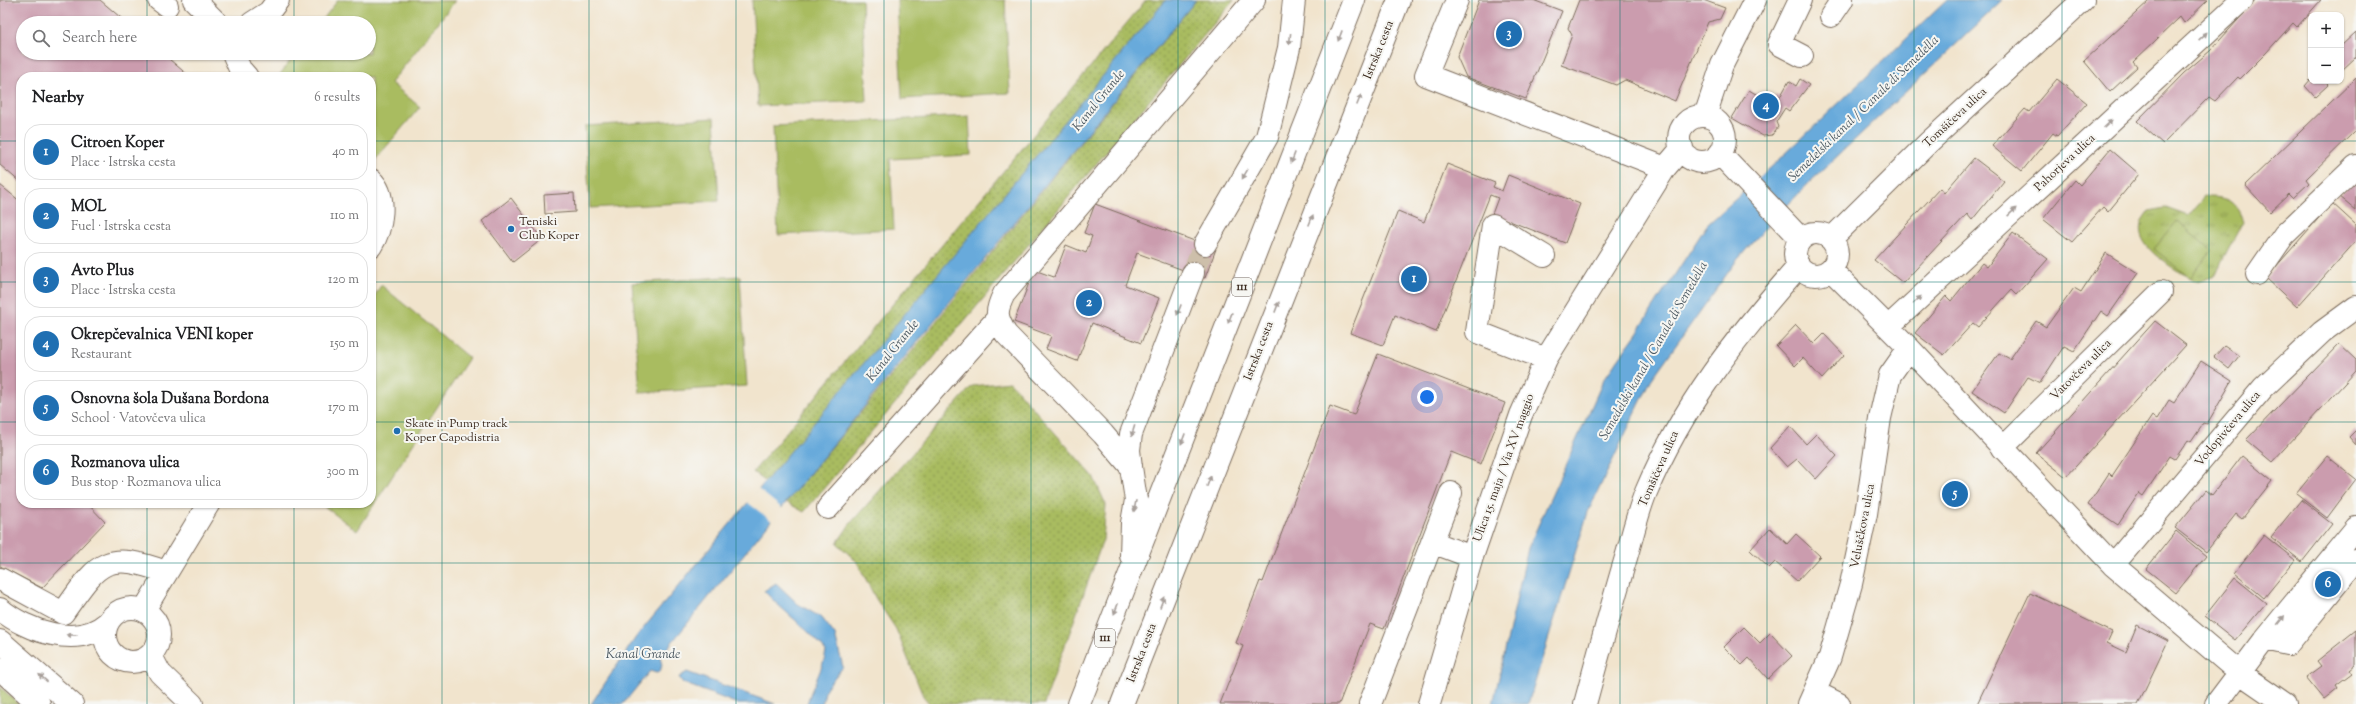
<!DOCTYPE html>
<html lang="en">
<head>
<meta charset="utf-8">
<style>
  :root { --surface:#fff; --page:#f6f6f6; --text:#202124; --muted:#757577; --line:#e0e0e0; --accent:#1f6fb2 }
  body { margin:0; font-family:"Sorts Mill Goudy",serif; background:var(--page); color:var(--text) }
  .controls { position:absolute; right:12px; top:12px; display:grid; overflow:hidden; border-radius:8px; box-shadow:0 1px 3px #0004 }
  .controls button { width:36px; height:36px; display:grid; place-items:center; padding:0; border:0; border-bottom:1px solid var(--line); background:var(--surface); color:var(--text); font:20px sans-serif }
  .you { position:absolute; left:1427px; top:397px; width:14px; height:14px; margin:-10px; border:3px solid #fff; border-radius:50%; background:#1a73e8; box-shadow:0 0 0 6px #1a73e833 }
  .badge { display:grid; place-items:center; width:26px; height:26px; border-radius:50%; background:var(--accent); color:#fff; font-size:13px; font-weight:700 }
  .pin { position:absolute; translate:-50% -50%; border:2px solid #fff; box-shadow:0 1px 4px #0006 }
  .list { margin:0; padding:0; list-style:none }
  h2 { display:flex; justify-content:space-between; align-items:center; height:52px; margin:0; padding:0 16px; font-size:17px }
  h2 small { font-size:13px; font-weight:400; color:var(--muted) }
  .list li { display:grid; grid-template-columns:26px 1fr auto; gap:12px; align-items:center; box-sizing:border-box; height:56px; margin:0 8px 8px; padding:0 8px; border:1px solid var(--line); border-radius:16px }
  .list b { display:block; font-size:15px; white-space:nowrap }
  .list p { margin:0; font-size:13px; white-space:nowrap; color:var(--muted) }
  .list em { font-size:13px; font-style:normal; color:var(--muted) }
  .icon { flex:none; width:22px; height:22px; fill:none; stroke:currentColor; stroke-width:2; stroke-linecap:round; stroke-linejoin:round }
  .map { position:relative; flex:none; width:2356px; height:704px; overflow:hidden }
  .search { position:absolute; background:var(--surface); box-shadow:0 1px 3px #0004; left:16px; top:16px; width:360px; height:44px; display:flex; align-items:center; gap:10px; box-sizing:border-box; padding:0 14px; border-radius:22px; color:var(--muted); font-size:15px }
  .panel { position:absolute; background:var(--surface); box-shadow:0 1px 3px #0004; left:16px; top:72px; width:360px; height:436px; border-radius:16px }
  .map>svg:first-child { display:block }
</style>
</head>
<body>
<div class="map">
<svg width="2356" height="704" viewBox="0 0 2356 704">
  <defs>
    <pattern id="grass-dots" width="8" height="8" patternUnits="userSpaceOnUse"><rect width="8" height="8" fill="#a9bc60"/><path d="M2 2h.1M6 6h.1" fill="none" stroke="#8b994f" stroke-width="1.8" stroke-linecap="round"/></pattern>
    <pattern id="park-tufts" width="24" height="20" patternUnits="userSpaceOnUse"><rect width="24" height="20" fill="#a9bc60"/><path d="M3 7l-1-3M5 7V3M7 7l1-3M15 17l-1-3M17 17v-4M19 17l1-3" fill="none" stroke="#8b994f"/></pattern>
  </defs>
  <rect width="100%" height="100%" fill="#f6f6f2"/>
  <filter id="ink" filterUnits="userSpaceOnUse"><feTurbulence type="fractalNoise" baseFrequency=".025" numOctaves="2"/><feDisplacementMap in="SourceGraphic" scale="8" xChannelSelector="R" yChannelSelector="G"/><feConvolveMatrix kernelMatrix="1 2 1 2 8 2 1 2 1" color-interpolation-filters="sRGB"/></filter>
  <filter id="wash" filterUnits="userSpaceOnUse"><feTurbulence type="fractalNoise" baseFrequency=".012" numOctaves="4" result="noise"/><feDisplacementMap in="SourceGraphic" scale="16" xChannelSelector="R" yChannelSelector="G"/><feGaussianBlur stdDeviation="0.9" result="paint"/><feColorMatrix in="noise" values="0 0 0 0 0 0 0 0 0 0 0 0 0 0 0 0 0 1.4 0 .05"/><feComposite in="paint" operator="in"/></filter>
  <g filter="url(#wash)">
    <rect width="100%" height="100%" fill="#f1e4cd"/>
    <path fill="url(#grass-dots)" stroke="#72733f" d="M1146,0h20l-400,482 -13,-10z
      M1196,0h38l-430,512 -18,-10 128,-153z
      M1010,382l83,94 13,29 -3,35 -59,164h-114l-7,-8 -27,-67 -20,-30 -19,-37 -20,-19 13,-19 122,-138z"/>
    <path fill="url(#park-tufts)" stroke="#72733f" d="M2204,197c22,0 31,2 39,24 -9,19 -20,35 -28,55l-18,6c-17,-10 -63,-33 -56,-58 1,-4 6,-9 8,-13l17,-3 22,8z
      M0,687l19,17h-19z"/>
    <path fill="#a9bc60" stroke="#72733f" d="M338,0l117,1 -64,82 29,24 -45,53 -4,-4v-79h-93l18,-24h73v-30h-49z
      M752,0h110l5,101 -109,5z
      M897,0h108l5,93 -108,6z
      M969,116l2,39 -81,4 4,70 -116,6 -5,-109z
      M714,118l5,83 -129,7 -5,-82z
      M2177,221l35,29 -22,28 -36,-29z
      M740,276l7,110 -107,7 -8,-110z
      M381,285l88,73 -112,173 -37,-28h51v-201z"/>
    <path fill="#67aadb" stroke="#516a7c" d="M1166,0h30l-536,657 2,8 -2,7 -4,1 -6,-2 -27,33h-32l45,-67z
      M1947,0h56l-192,181 -41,42 -33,37 -86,120 -63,132 -60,192h-35l35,-156 76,-169 33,-46 70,-108 73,-66z
      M776,583l22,21 24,14 13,17 8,32 -17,21 -4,16h-15c5,-19 16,-34 19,-53 -18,-22 -42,-39 -62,-60z
      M687,672l88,32h-37l-55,-21 -4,-6z"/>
    <path fill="#f1e4cd" d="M758,489l25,20 -10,13 -26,-20z"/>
    <g id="blocks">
      <path fill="#cb9cae" d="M0,0h100l27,23h-104v30h139l28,24h-169v106l-21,-18z
        M1479,0h54l29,11 -36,88 -60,-22 -9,-20z
        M1579,0h124l22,8 -5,11 -12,3 -33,79 -50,-21 -9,5 -55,-20 11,-30 -4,-7z
        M2150,0h58l-24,23 -4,-6 -47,45 4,5 -27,25 -26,-31z
        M2256,0h65l-24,27 -4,-4 -27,30 -26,26 -2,-2 -23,24 -6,-4 -46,47 -26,-23 47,-48 26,-22z
        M2356,32v25l-15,14v-25z
        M2356,78v52l-50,49 3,4 -16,15 -4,-4 -19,18 -25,-27z
        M1800,79l9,6 -20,26 -4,-3 -9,14 2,5 -6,8 -9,1 -31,-18 17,-28 22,13 5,-8 4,2 9,-16 7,5z
        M2057,79l30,24 -30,33 -4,-3 -31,38 -30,-25 33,-37 4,3z
        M2311,79l13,2 4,4 -13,12 -10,-11z
        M2110,149l29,25 -31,38 -5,-5 -31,35 -29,-23 32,-39 5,5z
        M1974,158l30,23 -32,39 -5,-6 -64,69 -29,-23 66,-72 4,5z
        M1447,164l48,19 -2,4 9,4 6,-16 72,29 -15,39 -73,-29 6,-16 -8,-3 -54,137 -41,-17 -12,30 -33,-12 48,-122 26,11z
        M2356,180v31l-18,-15z
        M0,185l21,17v301h66l18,19 -63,66 -42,-22z
        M574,193l1,19 -30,2 -1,-19z
        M511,198l31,41 -29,23 -31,-41z
        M2332,203l24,22v16l-59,66 -31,-29z
        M1095,204l121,45 -11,29 -68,-25 -12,32 34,13 -18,45 -49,-20 -15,38 -31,-12 5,-13 -37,-14 20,-52 20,7 12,-32 20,8 6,-17 -8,-3z
        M2013,233l35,26 -32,36 -5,-5 -33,37 -5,-4 -29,32 -29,-22 31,-37 5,5 31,-38 5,4z
        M2106,253l32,20 -30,43 -7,-5 -27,40 -10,-5 -24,37 -12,-6 -24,36 -32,-22 27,-38 11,6 26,-38 10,6 28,-39 7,4z
        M2155,321l31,24 -120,132 -30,-24z
        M1796,325l18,19 10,-10 20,21 -22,24 -19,-21 -8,8 -19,-20z
        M2339,344l17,16v11l-84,91 -26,-22z
        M2224,346l15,10 -10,13 -15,-12z
        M1378,354l127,49 -24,61 -30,-12 -67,177 -14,-5 -31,80h-119l23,-58 -7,-3 24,-62 3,1 67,-176 24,9z
        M2201,361l31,20 -25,43 -3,-1 -13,19 -3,-2 -13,19 -5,-3 -27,40 -4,-3 -21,32 -30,-20 21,-32 3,3 40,-60 5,3 12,-19 5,3z
        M1790,426l16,18 10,-10 21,22 -21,23 -19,-20 -10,8 -17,-19z
        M2356,430v15l-7,-8z
        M2242,456l30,25 -30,38 -6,-5 -30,38 -31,-24 31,-38 6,5z
        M2327,456l29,23 -29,39 -31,-24z
        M2301,500l31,24 -30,38 -31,-25z
        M1770,528l17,16 9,-10 24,22 -23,25 -22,-19 -6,6 -19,-18z
        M2176,531l30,25 -30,37 -30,-24z
        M2264,535l31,25 -31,38 -30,-25z
        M2235,578l31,25 -31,37 -30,-24z
        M2030,593l82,39 -5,11 19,9 11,-27 31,16 -30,63h-161z
        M1744,627l16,16 10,-10 22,23 -24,23 -19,-21 -7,7 -18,-18z
        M2356,630v35l-6,5 2,3 -16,12 2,3 -14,11 -18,-22 15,-11 -4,-5z"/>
    </g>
  </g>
  <g filter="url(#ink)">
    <use href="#blocks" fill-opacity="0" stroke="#7b6b5b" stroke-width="1"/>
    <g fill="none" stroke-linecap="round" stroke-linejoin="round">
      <path stroke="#cdbfaa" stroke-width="22" stroke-dasharray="22 11" stroke-linecap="butt" d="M1193,273l12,-29"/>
      <defs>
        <path id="minor" d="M159,0l8,6
          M194,0l23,23
          M1457,0l-31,75 239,93
          M1800,0l-21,44 23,12
          M1831,16l11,-16
          M252,23l17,-11 9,-12
          M233,53l7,16 7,8
          M1705,116l17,-51 33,-65
          M1679 139a23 23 0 1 1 46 0a23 23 0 1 1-46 0Z
          M1720,154l81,85
          M371,180c17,16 11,49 0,66
          M1795 254a21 21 0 1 1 42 0a21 21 0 1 1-42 0Z
          M1831,239l97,-96 155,-143
          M1205,244l62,-107 22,-89 5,-48
          M1544,256l-51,-31 -16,107 69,27
          M1831,270l78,78 204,217 127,108 45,31
          M2257,274l27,-39 72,-69
          M1888,327l354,-327
          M2002,448l159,-156
          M1131,467l-28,-33 -97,-100c-10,-17 -11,-22 -2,-40l250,-294
          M1131,467l-2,-17 2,-16 62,-161
          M828,508l169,-189
          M1432,542l40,15
          M2113,565l150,-177 59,-56 34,-25
          M0,579l63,34c35,-49 40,-64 103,-41
          M105 635a27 27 0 1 1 54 0a27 27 0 1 1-54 0Z
          M0,609c26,22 78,40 107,14
          M144,610l65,-107
          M2265,639l23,5 68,-84
          M151,656l9,17 32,31
          M1815,692l24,12
          M1370,704l81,-211
          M1429,704l43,-147 49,-142 25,-56 119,-191 17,-20
          M1585,704c13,-48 26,-96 40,-143 7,-23 12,-47 21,-69 36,-86 92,-157 152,-225
          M1809,704l21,-47 21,-73 15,-70 14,-96 10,-43 19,-27
          M2216,704l49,-65 91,-111"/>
        <path id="major" d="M0,641l72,63
          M0,669l39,35"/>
        <path id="highway" d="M1131,556l1,-33 4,-23 -5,-33
          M1079,704l275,-704
          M1122,704l277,-704"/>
      </defs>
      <use href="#minor" stroke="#7b6b5b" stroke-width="24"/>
      <use href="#major" stroke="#7b6b5b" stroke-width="24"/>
      <use href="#highway" stroke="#7b6b5b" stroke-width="24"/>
      <use href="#minor" stroke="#fff" stroke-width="22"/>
      <use href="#major" stroke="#fff" stroke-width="22"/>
      <use href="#highway" stroke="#fff" stroke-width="22"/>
    </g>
    <defs><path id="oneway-solid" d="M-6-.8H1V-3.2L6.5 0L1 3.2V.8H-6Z"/></defs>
    <g fill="#a79f9a">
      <use href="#oneway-solid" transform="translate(1340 36) rotate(111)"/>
      <use href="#oneway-solid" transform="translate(2203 36) rotate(-43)"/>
      <use href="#oneway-solid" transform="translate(1290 39) rotate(96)"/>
      <use href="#oneway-solid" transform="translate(1359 100) rotate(-68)"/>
      <use href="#oneway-solid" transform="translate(2108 124) rotate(-43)"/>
      <use href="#oneway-solid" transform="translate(1293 158) rotate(111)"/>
      <use href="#oneway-solid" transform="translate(1245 174) rotate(120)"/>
      <use href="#oneway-solid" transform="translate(2012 212) rotate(-43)"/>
      <use href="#oneway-solid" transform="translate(1311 220) rotate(-68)"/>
      <use href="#oneway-solid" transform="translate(1917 300) rotate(-43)"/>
      <use href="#oneway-solid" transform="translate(1277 307) rotate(-69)"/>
      <use href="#oneway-solid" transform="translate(1179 310) rotate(111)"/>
      <use href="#oneway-solid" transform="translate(1230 318) rotate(111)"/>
      <use href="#oneway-solid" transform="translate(1133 431) rotate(107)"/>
      <use href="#oneway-solid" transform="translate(1183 439) rotate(111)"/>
      <use href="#oneway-solid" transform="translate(1209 481) rotate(-69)"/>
      <use href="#oneway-solid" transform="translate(1135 506) rotate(100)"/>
      <use href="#oneway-solid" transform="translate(1162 602) rotate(-69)"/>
      <use href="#oneway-solid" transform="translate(1116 609) rotate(111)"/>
      <use href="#oneway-solid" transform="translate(2281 620) rotate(-51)"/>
      <use href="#oneway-solid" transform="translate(72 635) rotate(-178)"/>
      <use href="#oneway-solid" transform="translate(43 678) rotate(-139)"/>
    </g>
  </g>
  <path fill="none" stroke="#0f766e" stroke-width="1" stroke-opacity="0.55" d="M147,0v23M294,0v23M442,0v704M589,0v704M736,0v704M884,0v704M1031,0v704M1178,0v704M1325,0v704M1472,0v704M1620,0v704M1767,0v704M1914,0v704M2062,0v704M2209,0v704M147,53v24M294,53v24M0,141h21M371,141h1985M0,282h21M371,282h1985M0,422h21M371,422h1985M147,503v201M294,503v201M0,563h2356"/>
  <g fill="#1f6fb2" stroke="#f6f6f2" stroke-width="1.5">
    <circle cx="511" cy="229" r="4"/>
    <circle cx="397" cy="431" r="4"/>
  </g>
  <g text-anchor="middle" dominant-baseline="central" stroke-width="4" stroke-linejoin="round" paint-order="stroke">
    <g fill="#f6f6f2" stroke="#73675e" stroke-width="1">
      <rect x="1232" y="278" width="20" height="18" rx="3"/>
      <rect x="1095" y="629" width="20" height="18" rx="3"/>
    </g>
    <g font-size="11" font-weight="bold" fill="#3b2a1e">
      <text x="1242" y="287">111</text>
      <text x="1105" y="638">111</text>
    </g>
    <g font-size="12" fill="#3b2a1e" stroke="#f6f6f2">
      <text transform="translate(1379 50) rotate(-68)">Istrska cesta</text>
      <text transform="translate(1955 118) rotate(-43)">Tomšičeva ulica</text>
      <text transform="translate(2065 163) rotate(-43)">Pahorjeva ulica</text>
      <text transform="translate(1259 351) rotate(-69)">Istrska cesta</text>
      <text transform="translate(2081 370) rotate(-45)">Vatovčeva ulica</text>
      <text transform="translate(2228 429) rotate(-50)">Vodopivčeva ulica</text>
      <text transform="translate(1504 468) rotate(-70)">Ulica 15. maja / Via XV maggio</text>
      <text transform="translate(1659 469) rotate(-66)">Tomšičeva ulica</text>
      <text transform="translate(1863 526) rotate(-79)">Veluščkova ulica</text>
      <text transform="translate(1142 653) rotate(-69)">Istrska cesta</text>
    </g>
    <g font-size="12" fill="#3b2a1e" stroke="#f6f6f2" text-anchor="start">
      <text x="519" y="222">Teniski<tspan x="519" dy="14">Club Koper</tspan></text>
      <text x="405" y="424">Skate in Pump track<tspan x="405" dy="14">Koper Capodistria</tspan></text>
    </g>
    <g font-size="13" font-style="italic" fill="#4a5760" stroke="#f6f6f2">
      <text transform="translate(1099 101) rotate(-51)">Kanal Grande</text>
      <text transform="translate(1864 109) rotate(-44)">Semedelski kanal / Canale di Semedella</text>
      <text transform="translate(893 351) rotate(-51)">Kanal Grande</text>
      <text transform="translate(1654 351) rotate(-60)">Semedelski kanal / Canale di Semedella</text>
      <text x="643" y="655">Kanal Grande</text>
    </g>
  </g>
</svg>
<div class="controls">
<button>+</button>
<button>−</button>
</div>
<div class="you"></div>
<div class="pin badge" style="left:1414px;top:279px">1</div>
<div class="pin badge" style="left:1089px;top:303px">2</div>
<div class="pin badge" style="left:1509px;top:34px">3</div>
<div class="pin badge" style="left:1766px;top:106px">4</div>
<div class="pin badge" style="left:1955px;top:494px">5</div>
<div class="pin badge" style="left:2328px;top:584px">6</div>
<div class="search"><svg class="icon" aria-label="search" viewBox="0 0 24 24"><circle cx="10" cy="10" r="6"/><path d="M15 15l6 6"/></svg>Search here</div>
<section class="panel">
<h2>Nearby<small>6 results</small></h2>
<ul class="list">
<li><span class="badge">1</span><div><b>Citroen Koper</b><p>Place · Istrska cesta</p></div><em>40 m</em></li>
<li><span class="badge">2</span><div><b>MOL</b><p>Fuel · Istrska cesta</p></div><em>110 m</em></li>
<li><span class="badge">3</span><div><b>Avto Plus</b><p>Place · Istrska cesta</p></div><em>120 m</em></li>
<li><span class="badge">4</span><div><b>Okrepčevalnica VENI koper</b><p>Restaurant</p></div><em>150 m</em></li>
<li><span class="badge">5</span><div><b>Osnovna šola Dušana Bordona</b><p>School · Vatovčeva ulica</p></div><em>170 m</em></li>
<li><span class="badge">6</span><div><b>Rozmanova ulica</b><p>Bus stop · Rozmanova ulica</p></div><em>300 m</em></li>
</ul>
</section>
</div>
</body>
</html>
